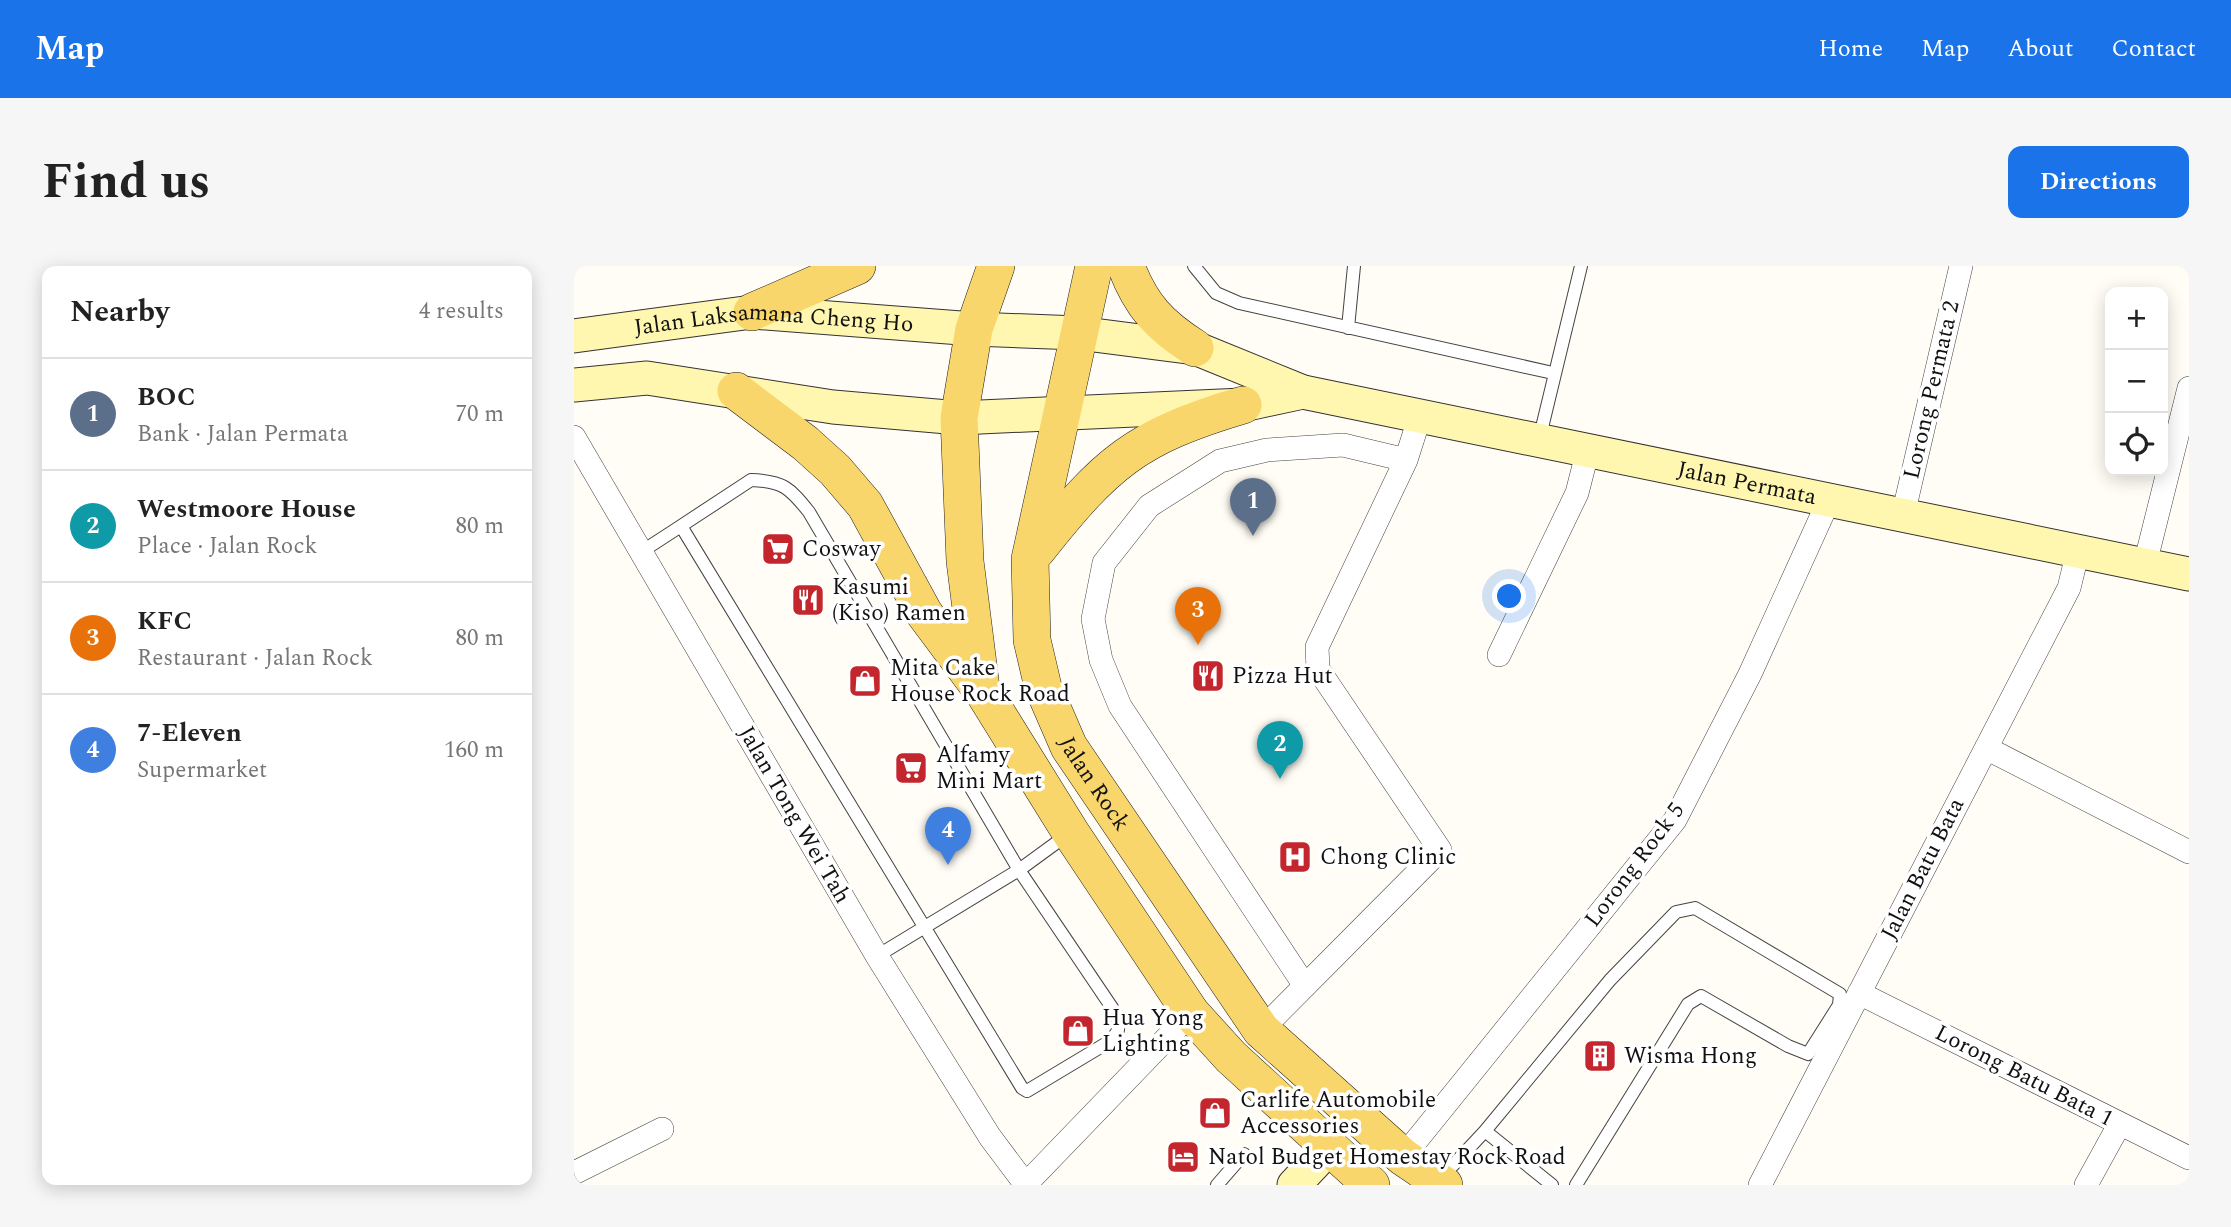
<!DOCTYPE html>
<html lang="en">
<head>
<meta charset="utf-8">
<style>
  :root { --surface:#fff; --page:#f6f6f6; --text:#222; --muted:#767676; --line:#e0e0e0; --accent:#1a73e8 }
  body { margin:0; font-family:Spectral,serif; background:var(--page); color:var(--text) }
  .controls { position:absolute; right:21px; top:21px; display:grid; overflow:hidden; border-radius:14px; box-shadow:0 4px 18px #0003 }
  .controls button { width:63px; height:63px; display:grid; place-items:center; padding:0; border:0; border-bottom:2px solid var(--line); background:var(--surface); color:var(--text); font:35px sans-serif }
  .you { position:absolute; left:936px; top:331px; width:24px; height:24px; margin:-18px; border:5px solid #fff; border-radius:50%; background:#1a73e8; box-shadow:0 0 0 10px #1a73e833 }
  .badge { display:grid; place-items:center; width:46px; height:46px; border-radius:50%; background:var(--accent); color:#fff; font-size:23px; font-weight:700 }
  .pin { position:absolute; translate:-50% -58px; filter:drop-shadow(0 2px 4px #0008) }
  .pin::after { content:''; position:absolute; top:37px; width:24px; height:21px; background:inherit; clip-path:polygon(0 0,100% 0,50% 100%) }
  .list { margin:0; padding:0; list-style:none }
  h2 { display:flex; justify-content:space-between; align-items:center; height:91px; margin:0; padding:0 28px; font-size:30px }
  h2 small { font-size:23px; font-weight:400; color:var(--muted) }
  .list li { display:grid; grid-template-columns:46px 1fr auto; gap:21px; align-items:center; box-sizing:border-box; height:112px; padding:0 28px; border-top:2px solid var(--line) }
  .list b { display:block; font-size:26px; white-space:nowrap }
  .list p { margin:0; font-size:23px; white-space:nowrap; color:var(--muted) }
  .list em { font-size:23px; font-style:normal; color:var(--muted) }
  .icon { flex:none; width:38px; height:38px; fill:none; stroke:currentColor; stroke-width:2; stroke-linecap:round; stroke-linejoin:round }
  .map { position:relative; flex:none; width:1615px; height:919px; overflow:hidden; border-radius:14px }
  header { display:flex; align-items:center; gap:42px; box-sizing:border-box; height:98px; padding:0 35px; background:var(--accent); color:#fff }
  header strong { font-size:33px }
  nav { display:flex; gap:38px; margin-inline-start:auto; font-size:24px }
  .intro { display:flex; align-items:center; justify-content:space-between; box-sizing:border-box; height:168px; padding:0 42px }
  h1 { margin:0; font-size:49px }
  .button { padding:18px 32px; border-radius:14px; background:var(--accent); color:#fff; font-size:24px; font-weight:700 }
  main { display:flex; gap:42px; padding:0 42px }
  aside { flex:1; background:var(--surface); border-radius:14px; box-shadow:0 4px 18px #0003 }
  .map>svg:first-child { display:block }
</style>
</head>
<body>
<header>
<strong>Map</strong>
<nav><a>Home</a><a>Map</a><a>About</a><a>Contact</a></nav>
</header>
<div class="intro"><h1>Find us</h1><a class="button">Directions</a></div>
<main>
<aside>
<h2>Nearby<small>4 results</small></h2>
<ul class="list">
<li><span class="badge" style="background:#5c6f8a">1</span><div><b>BOC</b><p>Bank · Jalan Permata</p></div><em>70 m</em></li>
<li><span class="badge" style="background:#0f9aa8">2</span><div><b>Westmoore House</b><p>Place · Jalan Rock</p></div><em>80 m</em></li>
<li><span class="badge" style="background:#e8710a">3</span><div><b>KFC</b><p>Restaurant · Jalan Rock</p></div><em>80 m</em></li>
<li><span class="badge" style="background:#3f7fe0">4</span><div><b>7-Eleven</b><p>Supermarket</p></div><em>160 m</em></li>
</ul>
</aside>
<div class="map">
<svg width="1615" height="919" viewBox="0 0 1615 919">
  <rect width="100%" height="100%" fill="#fffdf5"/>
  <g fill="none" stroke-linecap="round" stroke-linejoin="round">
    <defs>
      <path id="lane" d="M620,0l22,27 23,10 314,70
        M774,62l6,-62
        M965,174l42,-174
        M177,214c32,1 39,8 58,32l210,358 100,148 -1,12 -6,10 -85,51 -5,-3 -341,-562z
        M67,286l40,-26
        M303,690l142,-86 48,-35
        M911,865l67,54
        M867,912l44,-47 125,-151 66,-68 19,-4 145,86 -1,11 -31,49 -20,-8 -87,-50 -13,8 -112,181
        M643,919l27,-31"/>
      <path id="street" d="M0,171l303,519 113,181 36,48
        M1329,249l58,-249
        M1571,298l44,-176
        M925,389l78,-162 11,-43
        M1412,482l203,104
        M731,720l-185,-280 -19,-46 -8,-41 11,-56 45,-57 71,-45 47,-11 76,-5 63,15
        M1285,727l330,165
        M687,764l179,-180 -122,-181 -1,-22 89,-187 14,-44
        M829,891l272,-337 75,-146 79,-174
        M0,907l88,-44
        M451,919l166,-172
        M1186,919l309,-597 9,-37
        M1512,919l33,-60"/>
      <g id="secondary">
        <path id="s1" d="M0,70l178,-24 222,17 104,4 117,15 108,44 886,182"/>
        <path d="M0,119l73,-7 186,29 126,11 284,-13 60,-13"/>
        <path d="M720,919l34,-36"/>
      </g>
      <g id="primary">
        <path d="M422,0l-22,63 -15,89 6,143 16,127 90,145 120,180 40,44 140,128"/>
        <path id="s2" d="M520,0l-64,293 2,81 11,47 26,60 192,283 142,127 41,28"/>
        <path d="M552,0c15,40 34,60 69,82"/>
        <path d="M178,46l105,-46"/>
        <path d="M162,125l69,52 30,27 30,35 59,108 56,75"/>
        <path d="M463,284c69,-87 98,-113 206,-145"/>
      </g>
    </defs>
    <use href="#lane" stroke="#444" stroke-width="14"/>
    <use href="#street" stroke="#444" stroke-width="24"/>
    <use href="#secondary" stroke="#333" stroke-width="35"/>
    <use href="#primary" stroke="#222" stroke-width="38"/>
    <use href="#lane" stroke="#fff" stroke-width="12"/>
    <use href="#street" stroke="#fff" stroke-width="23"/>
    <use href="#secondary" stroke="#fff6b0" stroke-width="33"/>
    <use href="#primary" stroke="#f9d66b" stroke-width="37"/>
  </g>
  <defs>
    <symbol id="supermarket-square" viewBox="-11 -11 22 22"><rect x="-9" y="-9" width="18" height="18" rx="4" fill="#c4262e" stroke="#fff"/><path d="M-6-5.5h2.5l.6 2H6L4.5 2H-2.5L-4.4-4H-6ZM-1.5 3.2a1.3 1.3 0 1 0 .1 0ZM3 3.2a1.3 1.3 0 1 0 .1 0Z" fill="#fff"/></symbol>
    <symbol id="restaurant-square" viewBox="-11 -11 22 22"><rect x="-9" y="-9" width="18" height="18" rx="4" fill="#c4262e" stroke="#fff"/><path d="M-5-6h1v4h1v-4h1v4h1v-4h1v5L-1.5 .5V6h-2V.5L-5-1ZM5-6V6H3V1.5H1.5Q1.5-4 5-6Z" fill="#fff"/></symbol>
    <symbol id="shop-square" viewBox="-11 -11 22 22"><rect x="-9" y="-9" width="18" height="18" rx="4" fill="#c4262e" stroke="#fff"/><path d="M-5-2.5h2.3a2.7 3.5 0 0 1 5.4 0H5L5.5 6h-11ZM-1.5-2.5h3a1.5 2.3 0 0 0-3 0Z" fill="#fff"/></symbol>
    <symbol id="hospital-square" viewBox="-11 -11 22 22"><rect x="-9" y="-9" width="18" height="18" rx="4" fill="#c4262e" stroke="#fff"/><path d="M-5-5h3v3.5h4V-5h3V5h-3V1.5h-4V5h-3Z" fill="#fff"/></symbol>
    <symbol id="building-square" viewBox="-11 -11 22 22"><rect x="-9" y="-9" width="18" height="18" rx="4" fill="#c4262e" stroke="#fff"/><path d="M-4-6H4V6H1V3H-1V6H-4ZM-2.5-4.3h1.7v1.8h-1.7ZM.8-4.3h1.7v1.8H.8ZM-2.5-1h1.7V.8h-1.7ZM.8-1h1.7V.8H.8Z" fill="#fff"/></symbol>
    <symbol id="hotel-square" viewBox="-11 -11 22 22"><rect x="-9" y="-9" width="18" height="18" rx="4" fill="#c4262e" stroke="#fff"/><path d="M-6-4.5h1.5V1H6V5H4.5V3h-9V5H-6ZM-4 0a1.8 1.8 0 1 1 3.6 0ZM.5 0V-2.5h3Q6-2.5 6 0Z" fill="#fff"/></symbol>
  </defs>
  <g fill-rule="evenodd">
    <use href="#supermarket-square" x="185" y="264" width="38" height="38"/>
    <use href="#restaurant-square" x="215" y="315" width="38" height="38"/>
    <use href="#restaurant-square" x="615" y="391" width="38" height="38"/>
    <use href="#shop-square" x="272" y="396" width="38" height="38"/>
    <use href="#supermarket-square" x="318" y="483" width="38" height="38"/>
    <use href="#hospital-square" x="702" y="572" width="38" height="38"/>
    <use href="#shop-square" x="485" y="746" width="38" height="38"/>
    <use href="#building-square" x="1007" y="771" width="38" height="38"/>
    <use href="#shop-square" x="622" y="828" width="38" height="38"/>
    <use href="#hotel-square" x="590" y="872" width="38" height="38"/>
  </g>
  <g text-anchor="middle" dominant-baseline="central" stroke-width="7" stroke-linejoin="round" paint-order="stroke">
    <g font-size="23" fill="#111" stroke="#fff">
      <text stroke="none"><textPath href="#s1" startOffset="201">Jalan Laksamana Cheng Ho</textPath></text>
      <text transform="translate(1358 124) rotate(-77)">Lorong Permata 2</text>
      <text stroke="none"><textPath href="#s1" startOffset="1194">Jalan Permata</textPath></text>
      <text stroke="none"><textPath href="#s2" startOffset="539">Jalan Rock</textPath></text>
      <text transform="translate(220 549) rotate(60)">Jalan Tong Wei Tah</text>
      <text transform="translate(1061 599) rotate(-53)">Lorong Rock 5</text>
      <text transform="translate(1349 603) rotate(-63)">Jalan Batu Bata</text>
      <text transform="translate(1450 810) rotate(27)">Lorong Batu Bata 1</text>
    </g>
    <g font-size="23" fill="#111" stroke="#fff" text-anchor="start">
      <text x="228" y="283">Cosway</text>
      <text x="258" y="321">Kasumi<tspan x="258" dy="26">(Kiso) Ramen</tspan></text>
      <text x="316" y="402">Mita Cake<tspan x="316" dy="26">House Rock Road</tspan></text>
      <text x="658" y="410">Pizza Hut</text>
      <text x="362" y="489">Alfamy<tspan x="362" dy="26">Mini Mart</tspan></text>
      <text x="746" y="591">Chong Clinic</text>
      <text x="528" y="752">Hua Yong<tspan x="528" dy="26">Lighting</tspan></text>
      <text x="1050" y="790">Wisma Hong</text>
      <text x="666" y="834">Carlife Automobile<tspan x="666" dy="26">Accessories</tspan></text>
      <text x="634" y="891">Natol Budget Homestay Rock Road</text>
    </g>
  </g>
</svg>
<div class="controls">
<button>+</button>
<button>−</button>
<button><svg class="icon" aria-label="locate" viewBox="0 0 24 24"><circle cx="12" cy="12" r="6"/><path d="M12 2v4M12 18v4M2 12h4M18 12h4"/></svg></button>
</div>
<div class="you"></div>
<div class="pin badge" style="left:679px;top:270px;background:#5c6f8a">1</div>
<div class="pin badge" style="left:706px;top:513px;background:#0f9aa8">2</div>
<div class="pin badge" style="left:624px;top:379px;background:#e8710a">3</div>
<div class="pin badge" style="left:374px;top:599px;background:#3f7fe0">4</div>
</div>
</main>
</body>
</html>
